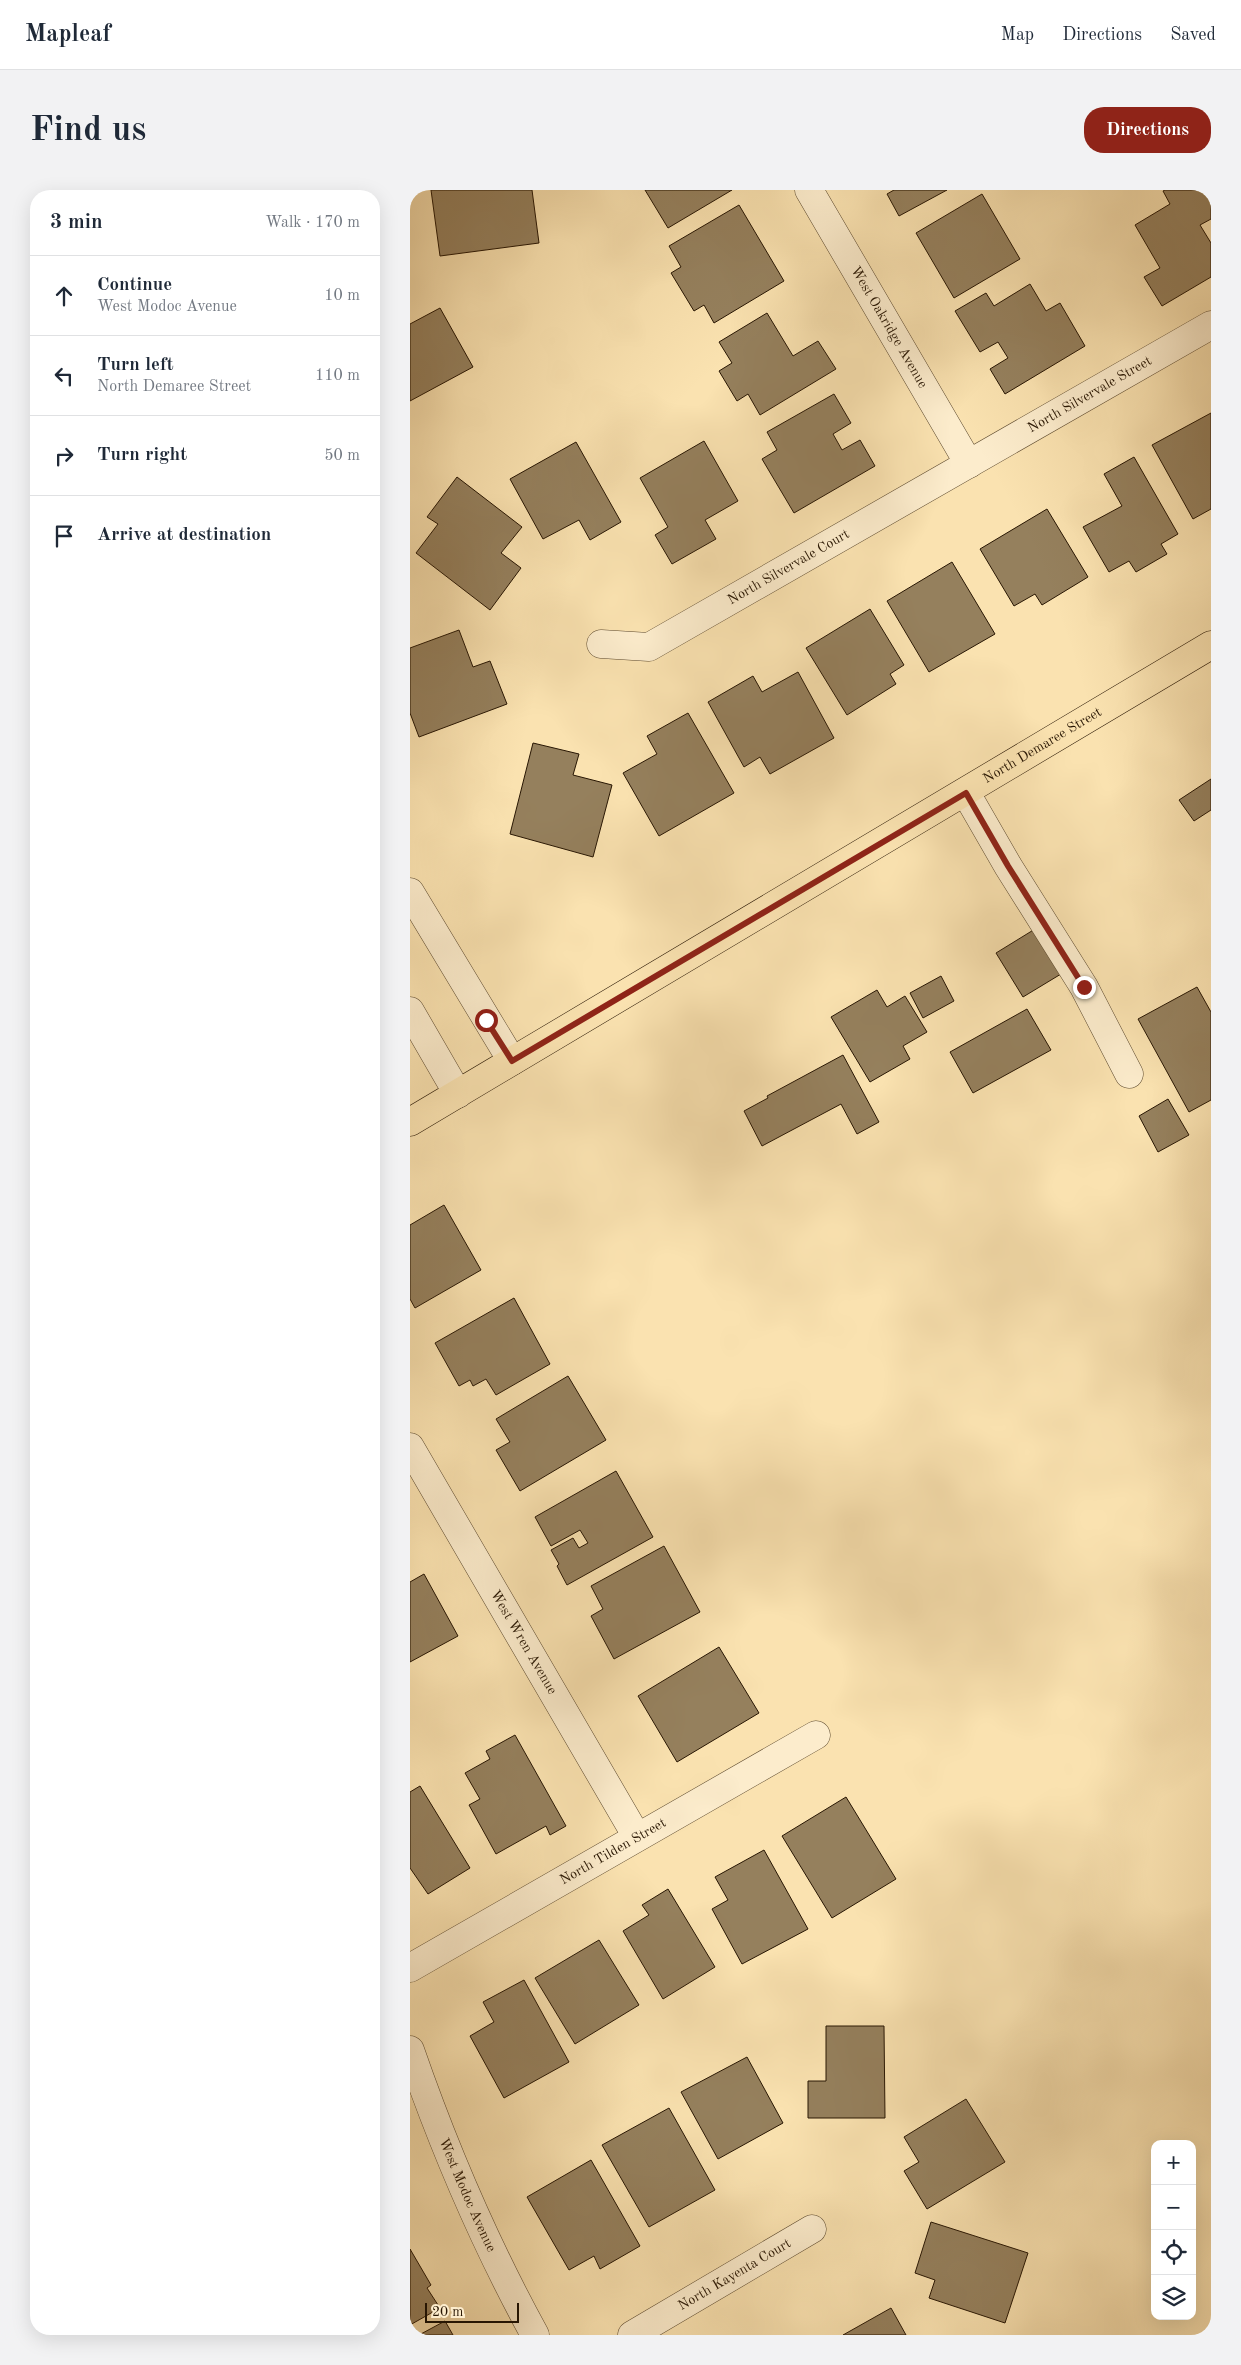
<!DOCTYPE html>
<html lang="en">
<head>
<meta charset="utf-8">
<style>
  :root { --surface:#fff; --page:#f2f2f3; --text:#1f2937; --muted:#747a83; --line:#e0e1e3; --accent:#8f2418 }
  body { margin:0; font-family:"Old Standard TT",serif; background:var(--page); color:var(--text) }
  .controls { position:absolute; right:15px; bottom:15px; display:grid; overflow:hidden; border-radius:10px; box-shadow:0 5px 20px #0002 }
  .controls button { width:45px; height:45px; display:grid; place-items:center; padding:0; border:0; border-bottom:1px solid var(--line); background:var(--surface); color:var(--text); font:25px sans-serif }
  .scale { position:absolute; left:15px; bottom:12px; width:94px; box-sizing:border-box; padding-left:5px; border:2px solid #281603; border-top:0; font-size:14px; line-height:18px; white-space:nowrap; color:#281603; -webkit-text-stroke:4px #fceccc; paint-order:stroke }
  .stop { position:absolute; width:15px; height:15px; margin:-11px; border:4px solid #8f2418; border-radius:50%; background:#fff }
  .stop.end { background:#8f2418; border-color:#fff; box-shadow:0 1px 5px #0008 }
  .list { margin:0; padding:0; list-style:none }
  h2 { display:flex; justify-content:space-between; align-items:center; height:65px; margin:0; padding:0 20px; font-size:21px }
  h2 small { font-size:16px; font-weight:400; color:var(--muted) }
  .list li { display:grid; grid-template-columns:32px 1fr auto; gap:15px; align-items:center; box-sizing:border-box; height:80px; padding:0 20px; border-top:1px solid var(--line) }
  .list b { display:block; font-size:19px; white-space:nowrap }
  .list p { margin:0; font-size:16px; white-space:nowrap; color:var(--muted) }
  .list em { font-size:16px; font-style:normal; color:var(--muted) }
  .icon { flex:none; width:28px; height:28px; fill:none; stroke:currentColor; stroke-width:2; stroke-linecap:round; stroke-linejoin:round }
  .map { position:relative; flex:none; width:801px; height:2145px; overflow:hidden; border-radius:20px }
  header { display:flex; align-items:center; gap:30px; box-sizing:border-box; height:70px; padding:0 25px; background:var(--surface); border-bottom:1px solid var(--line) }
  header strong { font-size:24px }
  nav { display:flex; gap:28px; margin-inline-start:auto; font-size:18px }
  .intro { display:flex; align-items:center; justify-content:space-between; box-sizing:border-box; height:120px; padding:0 30px }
  h1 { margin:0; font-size:35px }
  .button { padding:12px 22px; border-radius:20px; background:var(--accent); color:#fff; font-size:18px; font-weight:700 }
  main { display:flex; gap:30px; padding:0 30px }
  aside { flex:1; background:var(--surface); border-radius:20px; box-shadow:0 5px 20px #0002 }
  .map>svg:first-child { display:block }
</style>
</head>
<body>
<header>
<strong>Mapleaf</strong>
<nav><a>Map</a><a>Directions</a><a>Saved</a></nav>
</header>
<div class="intro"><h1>Find us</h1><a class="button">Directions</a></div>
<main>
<aside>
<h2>3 min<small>Walk · 170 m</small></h2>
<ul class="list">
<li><svg class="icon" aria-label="ahead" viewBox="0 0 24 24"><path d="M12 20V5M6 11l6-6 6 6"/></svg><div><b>Continue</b><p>West Modoc Avenue</p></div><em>10 m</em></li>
<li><svg class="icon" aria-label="left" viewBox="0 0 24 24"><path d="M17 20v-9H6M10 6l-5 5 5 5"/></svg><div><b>Turn left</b><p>North Demaree Street</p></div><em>110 m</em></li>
<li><svg class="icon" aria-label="right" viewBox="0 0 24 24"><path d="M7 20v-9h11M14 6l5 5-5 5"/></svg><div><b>Turn right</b></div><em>50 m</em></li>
<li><svg class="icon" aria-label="arrive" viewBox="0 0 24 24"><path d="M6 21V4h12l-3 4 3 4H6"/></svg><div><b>Arrive at destination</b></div></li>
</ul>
</aside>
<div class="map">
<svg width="801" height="2145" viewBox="0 0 801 2145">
  <rect width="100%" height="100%" fill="#fae2b0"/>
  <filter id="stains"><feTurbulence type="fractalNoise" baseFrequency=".004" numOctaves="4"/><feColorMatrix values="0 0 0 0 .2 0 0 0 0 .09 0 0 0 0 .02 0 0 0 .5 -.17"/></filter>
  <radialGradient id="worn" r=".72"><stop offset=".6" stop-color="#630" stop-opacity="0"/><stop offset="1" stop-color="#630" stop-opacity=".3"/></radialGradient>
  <path fill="#95805d" stroke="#281603" d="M21,0h101l7,53 -99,13z
    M235,0h87l-64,38z
    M484,0h53l-48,26 -12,-22z
    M755,0h38l8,13v16l-11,6 11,18v34l-49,29 -18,-29 16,-9 -25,-43 35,-21 -7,-13z
    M572,4l38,65 -66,39 -38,-65z
    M329,15l45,76 -70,42 -10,-18 -10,6 -23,-38 10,-6 -12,-21z
    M620,94l16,27 14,-8 25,43 -80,48 -15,-25 18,-11 -10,-16 -18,10 -25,-41 31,-18 8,13z
    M30,118l33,59 -63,34v-77z
    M357,123l26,43 25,-15 18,28 -76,46 -12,-21 -11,7 -18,-30 13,-8 -13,-21z
    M424,204l17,29 -18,11 9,16 18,-10 15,26 -81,47 -32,-54 15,-9 -10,-18z
    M801,223v96l-18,10 -41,-74z
    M294,251l34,60 -33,19 11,19 -44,25 -17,-29 13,-8 -28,-49z
    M166,252l45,80 -31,18 -11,-20 -36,19 -33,-60z
    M724,267l44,77 -17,10 6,10 -31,18 -7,-11 -20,11 -26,-45 39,-21 -18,-32z
    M47,287l65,50 -21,26 20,15 -31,42 -74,-57 22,-29 -11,-7z
    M637,319l41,68 -46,28 -7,-11 -21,12 -34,-57z
    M542,372l43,72 -66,38 -42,-71z
    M460,419l34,56 -14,9 6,10 -49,31 -41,-67z
    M49,440l14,37 17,-6 17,43 -88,33 -9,-24v-65z
    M388,482l36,66 -64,36 -10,-17 -16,10 -36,-65 45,-26 9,16z
    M278,523l46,80 -75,43 -36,-63 34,-19 -10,-18z
    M123,553l46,11 -6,21 39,10 -19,72 -83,-23z
    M801,589v31l-17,11 -15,-21z
    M625,739l26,45 -38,23 -27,-44z
    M531,786l13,25 -31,17 -13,-25z
    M787,797l14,25v88l-22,12 -51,-93z
    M467,800l10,17 18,-11 22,36 -24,14 7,13 -40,23 -39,-65z
    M617,819l24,41 -78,43 -23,-41z
    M433,865l36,67 -22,12 -16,-30 -79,42 -18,-35 24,-13 -1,-2z
    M758,909l21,36 -31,17 -19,-36z
    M34,1015l37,65 -66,38 -5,-9v-74z
    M104,1108l36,66 -54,31 -10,-16 -13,7 -3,-6 -11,6 -24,-43z
    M158,1186l38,64 -86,51 -24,-41 14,-8 -14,-23z
    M206,1281l37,66 -86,48 -10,-19 2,-2 -8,-14 22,-12 6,10 9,-5 -8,-13 -29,16 -16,-29z
    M254,1356l36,66 -86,47 -23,-43 12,-7 -12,-23z
    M14,1384l34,62 -48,26v-80z
    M309,1457l40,66 -82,49 -39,-66z
    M105,1545l51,91 -16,9 -4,-9 -50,28 -27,-49 11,-6 -15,-26 25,-14 -4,-8z
    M10,1596l50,82 -42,26 -18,-26v-76z
    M436,1607l50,82 -64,39 -50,-82z
    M354,1660l44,79 -66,35 -30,-55 16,-9 -13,-23z
    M258,1699l47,78 -52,32 -40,-68 26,-16 -7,-10z
    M189,1750l40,65 -64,39 -40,-66z
    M114,1790l45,82 -65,36 -34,-62 24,-14 -11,-20z
    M416,1836h58l1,92h-77v-37h18z
    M337,1867l36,66 -65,36 -37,-67z
    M556,1909l39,63 -78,47 -23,-38 15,-9 -15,-25z
    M259,1918l46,82 -66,37 -47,-82z
    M181,1970l49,86 -40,23 -6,-13 -25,14 -42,-73z
    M521,2032l97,31 -23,70 -76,-25 6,-18 -20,-7z
    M0,2059l21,36 -4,3 13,20 -30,17z
    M481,2118l15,27h-63z
    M35,2131l8,14h-34z"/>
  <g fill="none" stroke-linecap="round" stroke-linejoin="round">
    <defs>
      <g id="minor">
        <path id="s1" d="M399,0l160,274"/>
        <path id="s2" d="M191,454l48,3 562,-322"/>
        <path d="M556,603l42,73 76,121 45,87"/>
        <path d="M0,702l102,169"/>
        <path d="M0,821l48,83"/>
        <path id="s3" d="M0,1257l227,390"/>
        <path id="s4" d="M0,1778l406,-233"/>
        <path id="s5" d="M0,1860c34,98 75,194 125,285"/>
        <path id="s6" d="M222,2145l180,-106"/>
      </g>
      <g id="major">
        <path id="s7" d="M0,932l801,-477"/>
      </g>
    </defs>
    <use href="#minor" stroke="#5c492e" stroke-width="29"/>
    <use href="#major" stroke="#281603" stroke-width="29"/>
    <use href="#minor" stroke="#fceccc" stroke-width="28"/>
    <use href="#major" stroke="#fae2b0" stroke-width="28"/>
  </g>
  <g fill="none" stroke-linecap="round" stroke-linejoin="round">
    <path stroke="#8f2418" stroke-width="6" d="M76,830l26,41 454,-268 42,73 76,121"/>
  </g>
  <g text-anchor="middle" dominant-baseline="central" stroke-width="5" stroke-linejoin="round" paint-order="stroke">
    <g font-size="14" fill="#281603" stroke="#fceccc">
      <text stroke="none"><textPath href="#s1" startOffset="159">West Oakridge Avenue</textPath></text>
      <text stroke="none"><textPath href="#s2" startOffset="556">North Silvervale Street</textPath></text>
      <text stroke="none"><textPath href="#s2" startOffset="209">North Silvervale Court</textPath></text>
      <text stroke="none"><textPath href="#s7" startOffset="736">North Demaree Street</textPath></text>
      <text stroke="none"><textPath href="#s3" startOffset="226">West Wren Avenue</textPath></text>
      <text stroke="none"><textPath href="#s4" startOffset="234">North Tilden Street</textPath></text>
      <text stroke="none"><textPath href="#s5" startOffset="156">West Modoc Avenue</textPath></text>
      <text stroke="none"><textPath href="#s6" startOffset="119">North Kayenta Court</textPath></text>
    </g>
  </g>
  <rect width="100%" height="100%" filter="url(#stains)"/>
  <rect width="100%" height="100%" fill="url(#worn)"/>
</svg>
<div class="controls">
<button>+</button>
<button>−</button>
<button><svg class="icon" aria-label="locate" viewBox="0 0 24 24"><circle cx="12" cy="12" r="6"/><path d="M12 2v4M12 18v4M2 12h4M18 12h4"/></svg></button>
<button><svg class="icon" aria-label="layers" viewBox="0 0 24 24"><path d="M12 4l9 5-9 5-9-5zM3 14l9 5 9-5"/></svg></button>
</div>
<div class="scale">20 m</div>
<div class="stop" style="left:76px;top:830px"></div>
<div class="stop end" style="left:674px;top:797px"></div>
</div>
</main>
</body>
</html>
